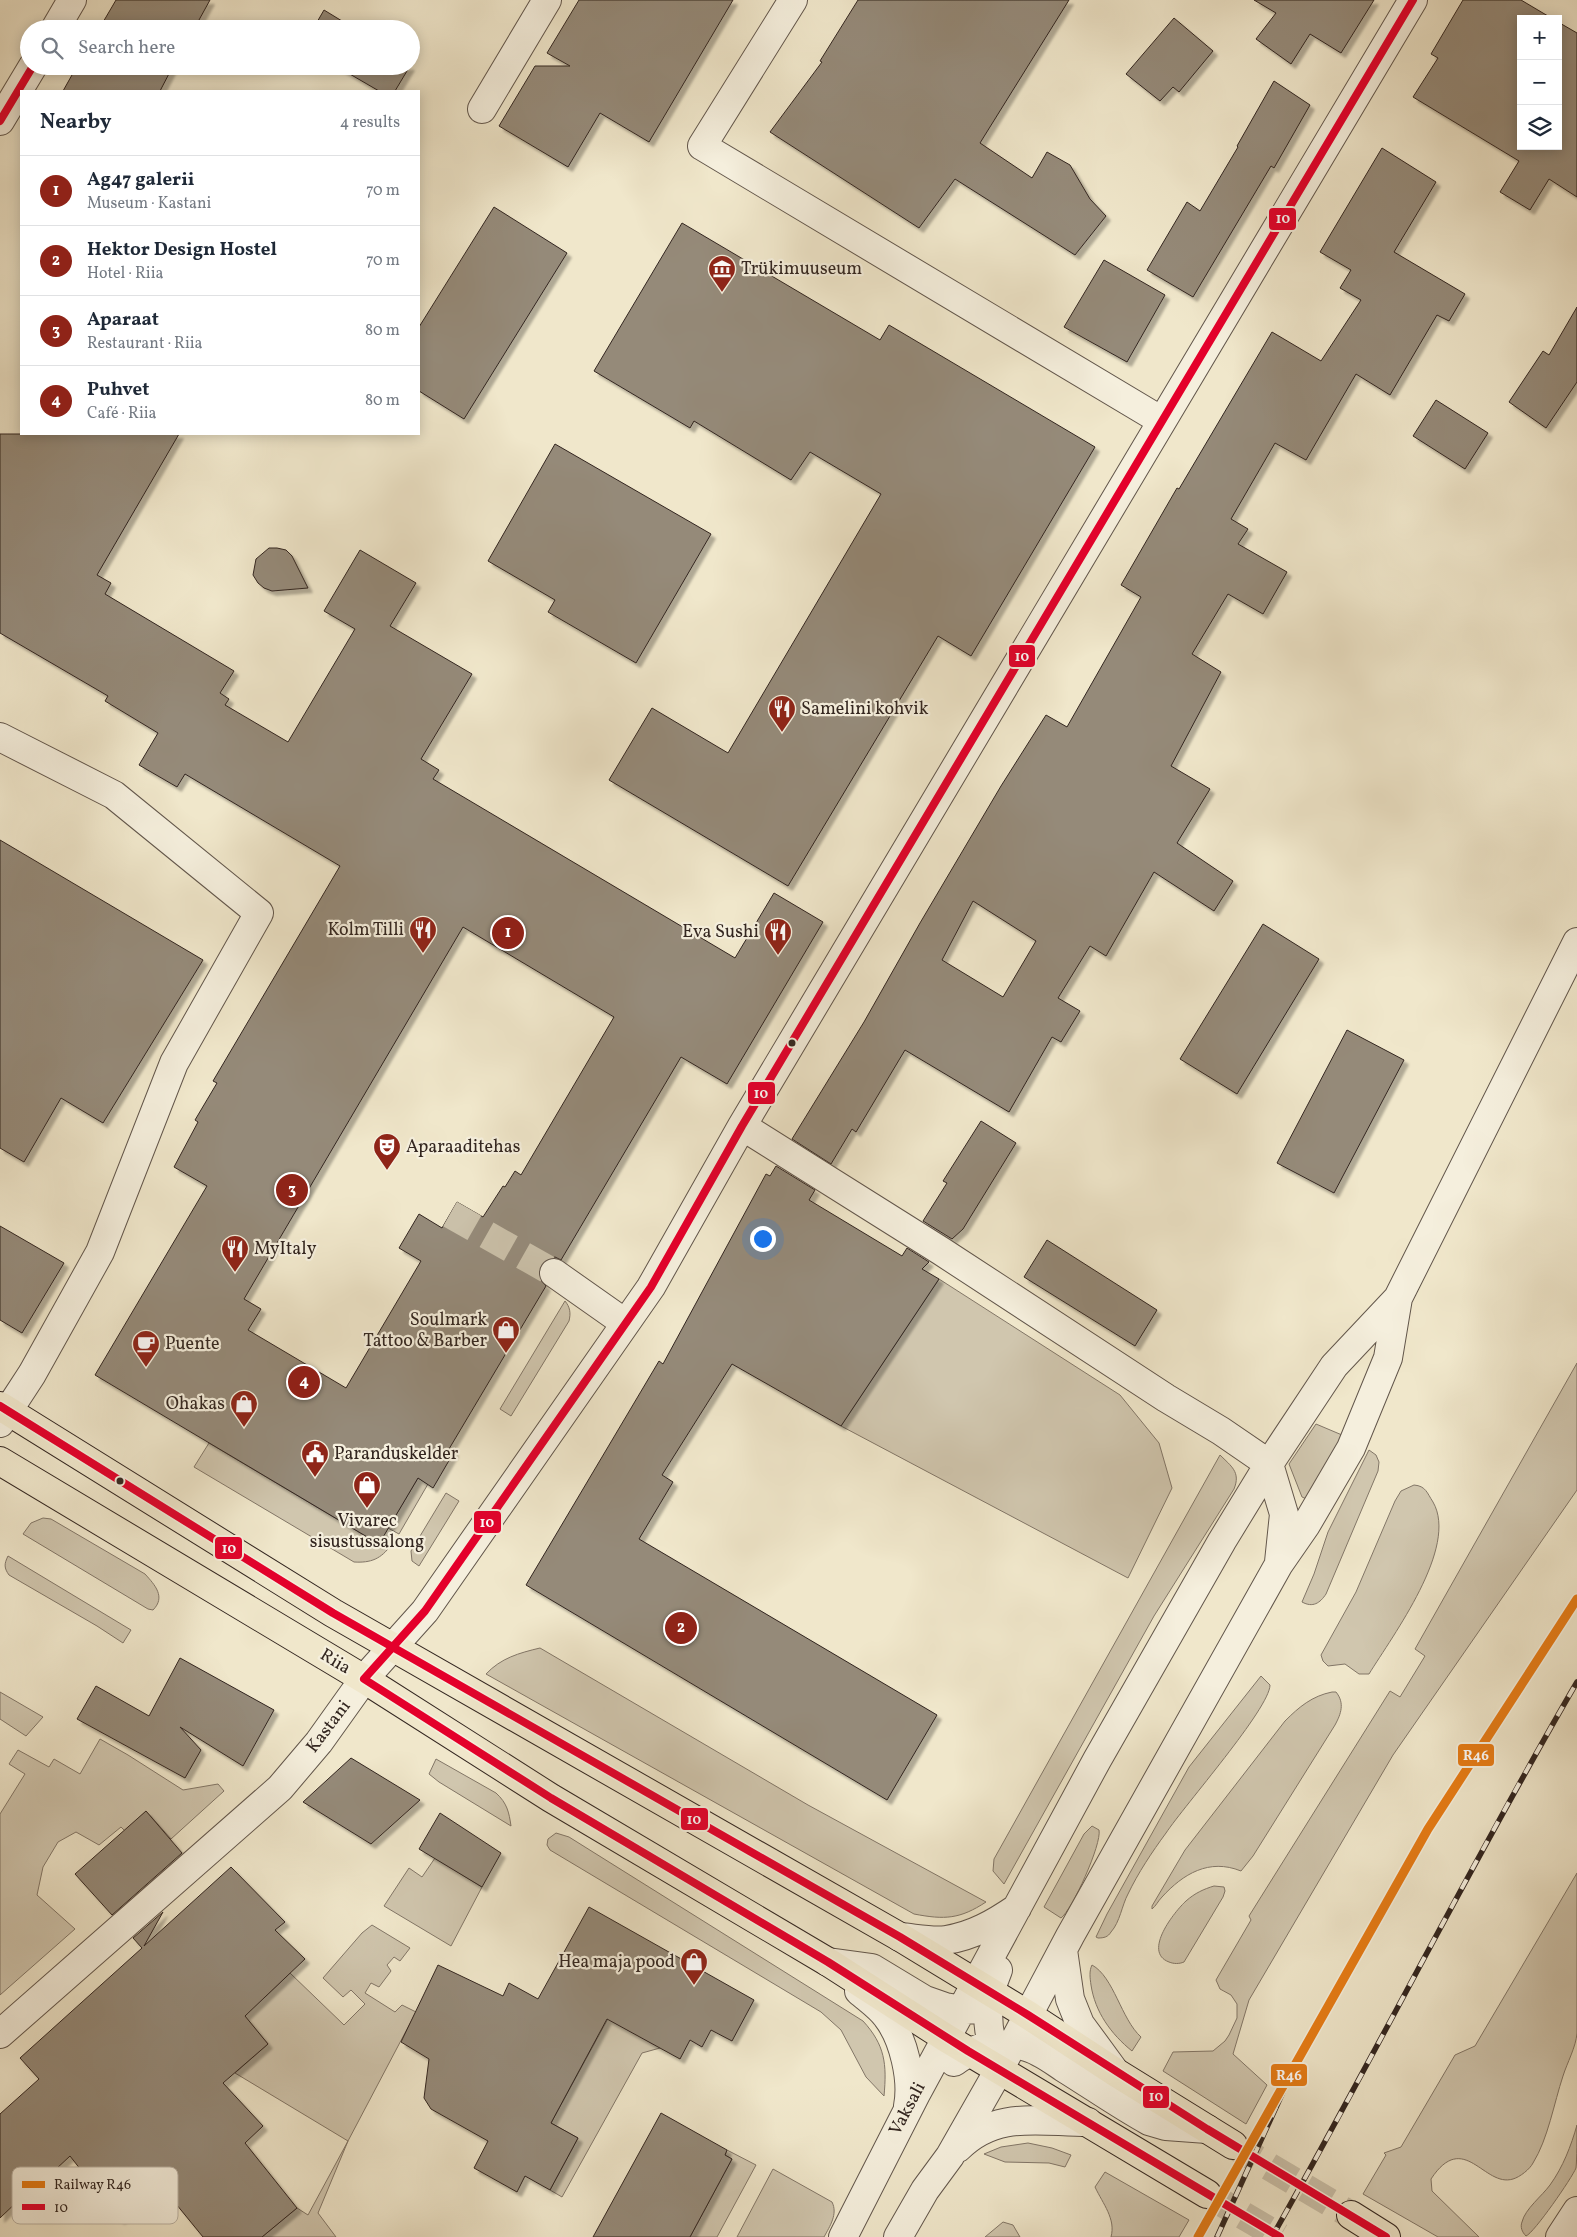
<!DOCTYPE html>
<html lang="en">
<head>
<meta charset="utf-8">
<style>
  :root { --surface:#fff; --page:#f6f6f7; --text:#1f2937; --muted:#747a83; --line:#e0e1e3; --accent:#8f2418 }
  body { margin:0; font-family:Vollkorn,serif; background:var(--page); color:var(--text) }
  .controls { position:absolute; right:15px; top:15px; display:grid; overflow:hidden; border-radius:0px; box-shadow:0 2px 12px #0003 }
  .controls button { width:45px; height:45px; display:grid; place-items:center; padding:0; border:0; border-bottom:1px solid var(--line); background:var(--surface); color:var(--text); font:25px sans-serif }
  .you { position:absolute; left:762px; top:1238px; width:18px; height:18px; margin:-12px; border:4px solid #fff; border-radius:50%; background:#1a73e8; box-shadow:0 0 0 8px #1a73e833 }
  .badge { display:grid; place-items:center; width:32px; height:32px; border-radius:50%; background:var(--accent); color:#fff; font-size:16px; font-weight:700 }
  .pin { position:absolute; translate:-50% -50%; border:2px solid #fff; box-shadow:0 1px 5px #0006 }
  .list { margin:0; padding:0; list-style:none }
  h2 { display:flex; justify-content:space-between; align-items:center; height:65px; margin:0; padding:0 20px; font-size:21px }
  h2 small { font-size:16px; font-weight:400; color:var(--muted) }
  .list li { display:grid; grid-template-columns:32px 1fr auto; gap:15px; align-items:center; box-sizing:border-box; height:70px; padding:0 20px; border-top:1px solid var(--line) }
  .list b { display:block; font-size:19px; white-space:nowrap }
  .list p { margin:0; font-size:16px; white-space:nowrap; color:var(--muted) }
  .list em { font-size:16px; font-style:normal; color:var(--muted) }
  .icon { flex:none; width:28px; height:28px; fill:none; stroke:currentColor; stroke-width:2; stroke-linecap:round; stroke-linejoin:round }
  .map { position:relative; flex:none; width:1577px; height:2237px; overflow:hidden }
  .search { position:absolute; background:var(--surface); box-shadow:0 2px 12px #0003; left:20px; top:20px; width:400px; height:55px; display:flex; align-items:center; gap:12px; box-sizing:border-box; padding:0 18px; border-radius:28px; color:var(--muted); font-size:19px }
  .panel { position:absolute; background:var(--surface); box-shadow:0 2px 12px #0003; left:20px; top:90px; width:400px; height:345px; border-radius:0px }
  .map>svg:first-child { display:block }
</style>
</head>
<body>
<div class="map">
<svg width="1577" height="2237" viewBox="0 0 1577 2237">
  <defs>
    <filter id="shadow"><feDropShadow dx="4.5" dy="4.5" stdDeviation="1" flood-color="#0004"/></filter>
  </defs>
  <rect width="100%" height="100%" fill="#f0e7cb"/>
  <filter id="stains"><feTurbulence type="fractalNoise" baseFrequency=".004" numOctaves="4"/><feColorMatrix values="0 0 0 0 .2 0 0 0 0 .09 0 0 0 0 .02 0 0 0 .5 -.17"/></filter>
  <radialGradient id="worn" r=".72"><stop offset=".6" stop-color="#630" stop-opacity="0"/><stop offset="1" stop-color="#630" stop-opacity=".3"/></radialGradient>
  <path fill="#d0c6ae" stroke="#827667" d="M939,1279l181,116 39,48 13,45 -44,90 -287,-152z
    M565,1301c5,6 6,12 4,20l-58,95 -11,-7z
    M1577,1363v127l-184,265 -144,245 -16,54 34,31 -21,39 -83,-53 10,-19 40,-1 12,-10 4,-6 8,-17v-14l-6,-9 -11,-6 -4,-9 35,-60 -2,-4 141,-225 10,6 25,-41 -10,-7z
    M1316,1424l26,11 -33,65 -7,-3 -13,-33z
    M209,1443l170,101 3,-6 9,7c-10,14 -20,18 -37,17l-160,-95z
    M1369,1450l7,5 3,7 -1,9 -52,123c-6,9 -13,14 -24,8l12,-28 14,-42z
    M1220,1455c11,11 21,17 14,34l-80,127 -150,268 -11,-13 1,-12z
    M418,1478l10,6 -29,50 -11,-6z
    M1414,1485c12,1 13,8 19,17 26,45 -40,133 -64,172h-10l-14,-10 -17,2 -5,-5 -2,-6 35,-63 39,-91 6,-10z
    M446,1493l13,8 -40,65 -7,-5 -1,-10z
    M43,1518l8,1 94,55c10,11 21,23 8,36l-5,-1 -125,-75 8,-11z
    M8,1556l123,74 -8,13 -26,-17 -88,-51c-5,-7 -5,-11 -1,-19z
    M540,1648l268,157 178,97c-26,17 -41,18 -72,12l-428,-240c15,-16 33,-21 54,-26z
    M1261,1676l9,9c0,23 -86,121 -104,148 -14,19 -28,40 -38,61 -6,11 -8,28 -17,38 -3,5 -7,6 -13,6l-2,-1 11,-23 82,-147z
    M0,1692l43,25 -17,19 -26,-17z
    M1332,1692h4c9,11 5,22 -1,33l-82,131 -12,15c-32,-13 -58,3 -79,26 -4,4 -6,9 -10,12v-3l33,-56 100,-129c14,-14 27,-25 47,-29z
    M100,1739l28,16 55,35 35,-6 6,7 -53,48 -25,-28 -21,20 -4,-4 -22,18 -23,-13 -18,10 -15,25 -6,28 38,34 -75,66v-181l25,-40 -16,-10 9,-14 31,17 5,-8 26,15z
    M436,1759l60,34c11,10 13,19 15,33l-72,-44 -10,-8z
    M1092,1826l7,4c3,14 -27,80 -38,88l-17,-11 40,-73z
    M556,1833l13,4 294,184c22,24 24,43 21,75l-18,-19 -25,-47 -20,-18 -271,-162 -3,-5 1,-6z
    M435,1858l47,29 -31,59 -67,-40 25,-38 13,9z
    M1577,1873c0,53 0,107 0,160 -1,14 -10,30 -14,43 -9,27 -15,63 -30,87 -3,6 -13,14 -20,16 -29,9 -49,-50 -82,0l1,12 47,46h-41l-75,-43 23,-39 -2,-2 17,-6 54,-92 20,-9z
    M1214,1886l10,1 1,4 -2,6 -39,65c-5,2 -10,2 -15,0 -27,-10 6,-51 17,-61 9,-8 18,-12 28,-15z
    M372,1925l38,23 -10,13 -6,-4 -7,8 4,6 -12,16 -8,-4 -6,10 30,19 7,-7 14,7 -68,129 -30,72 18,24h-74l35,-29 11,7 40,-74 -113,-68 33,-29 -32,-37 29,-10 25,-24 54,52 21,-21 -14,-14 -8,7 -20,-19 39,-45z
    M1092,1965c22,12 29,54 49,72l-9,14c-21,-17 -37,-39 -41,-66 -1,-7 -2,-14 1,-20z
    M617,2002l43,46 -18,5 -80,144 -12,-7 28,-52 -27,-15z
    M1577,2125c0,11 0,34 -1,43 -4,10 -42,65 -50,68 -4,-4 -6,-9 -4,-14 3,-13 20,-26 28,-37 13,-18 21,-39 27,-60z
    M1028,2143l24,5 19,7 -6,12 -16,-4 -44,-1 -21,-8 17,-7z
    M727,2150l29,15 -39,72h-27l42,-78 -7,-4z
    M773,2169l59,33c6,12 -2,24 -8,35h-87z
    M1105,2172l84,48 -10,17h-68c5,-18 -8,-33 -16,-50z
    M1003,2222l10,3 7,12h-35z"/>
  <path fill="#958a79" stroke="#332620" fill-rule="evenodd" filter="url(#shadow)" d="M116,0h94l-16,29h-95z
    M579,0h154l-84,142 -49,-29 -32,54 -69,-41 36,-60h35l-23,-13z
    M858,0h211l-89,143 52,35 15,-26 23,13 20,34 16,17 -31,39 -120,-76 -36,49 -149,-96 52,-70 -2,-1z
    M1254,0h120l-33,53 -31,-19 -19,30 -35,-25 20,-26z
    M1463,0h58l32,19h-32v127h37v-124l19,11v164l-28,-18 -19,31 -30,-18 19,-31 -106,-64 25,-39 -7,-4z
    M324,10l31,19h-42z
    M1174,18l39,33 -34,41 -6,-5 -13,14 -34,-27z
    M77,66h96l-13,25h-97z
    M336,66h74l-15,25h-16z
    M1274,81l36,24 -36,63 -3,-2 -78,131 -46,-27 40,-68 13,9 38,-64 -1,-1z
    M1382,148l54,34 -42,70 71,42 -16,27 -12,-6 -47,80 -34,-21 -50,86 -31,-17 -44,76 17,10 -10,15 49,28 -24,42 -35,-20 -36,60 29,18 -50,94 39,23 -33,54 56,38 -19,30 -60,-39 -48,84 -16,-10 -32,52 22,13 -19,31 -9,-5 -43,75 -104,-62 -49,82 -4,-3 -21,35 -39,-25 72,-117 56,-99 81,-137 45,-71 21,12 74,-130 -20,-12 56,-97 2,1 93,-157 49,29 40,-61 -21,-12 11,-18 -31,-18zM973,901l63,40 -33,56 -61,-37z
    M494,207l73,46 -103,166 -45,-28v-64z
    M682,223l198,117 9,-15 206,122 -124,209 -33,-20 -150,250 -179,-106 43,-72 76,45 153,-259 -71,-42 -19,28 -97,-59 -4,7 -96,-57z
    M1104,260l61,35 -38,67 -63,-35z
    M1577,307v75l-31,46 -37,-26 34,-51 6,4z
    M1436,400l52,33 -23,36 -52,-33z
    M0,434h179l-82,141 14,8 -6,11 129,77 -14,22 9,6 -4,6 63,37 67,-113 -31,-18 36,-61 56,33 -26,43 82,48 -51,85 18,11 -6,9 302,179 39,-65 49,29 -96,162 -46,-27 -120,203 -6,-3 -7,2 -7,5 -2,7 1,8 6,7 -97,163 5,3 -21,36 -15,-10 -39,66 -284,-169 112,-189 -33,-19 24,-45 -3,-2 22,-37 -4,-2 127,-215 -155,-92 -8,13 -38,-22 19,-32 -53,-32 3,-5 -108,-63zM463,927l151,90 -93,158 -6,-4 -10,16 -2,-1 -20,31 -26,-15 -15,26 -23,-14 -20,34 22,13 -75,127 -98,-58 13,-21 -17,-10z
    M555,444l156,90 -75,129 -88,-51 7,-12 -67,-39z
    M269,548h8l9,2 6,6 16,32 -36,3 -8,-3 -6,-5 -5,-8 3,-16z
    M0,840l203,120 -100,163 -42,-25 -37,64 -24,-14z
    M1263,924l56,35 -82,135 -57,-35z
    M1347,1030l57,30 -70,133 -57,-30z
    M981,1121l35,22 -53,86 -11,10 -29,-18 24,-38 -4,-2z
    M776,1166l39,24 -6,10 93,56 5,-8 22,14 -7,7 17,10 -98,147 -109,-62 -70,111 11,7 -34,57 298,176 -50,85 -361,-215 133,-224 4,3 103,-190 4,2z
    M0,1226l64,37 -42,70 -22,-13z
    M1047,1240l110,70 -22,36 -111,-69z
    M180,1658l94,52 -31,56 -63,-39 21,23 -16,28 -108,-59 19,-33 53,30z
    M351,1758l69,42 -49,44 -68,-42z
    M146,1811l36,42 -70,62 -37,-41z
    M440,1813l61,40 -19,34 -63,-38z
    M231,1867l54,55 -10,8 30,29 -60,57 23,28 -45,39 40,43 -18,17 52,65 -35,29h-59l-31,-38 -19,15 -9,-12 -24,18 -50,-64 -45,42 -2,-2 -23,22v-104l39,-35 -19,-21 122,-110 -9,-10 30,-26 -19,34z
    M589,1907l165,93 -22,41 -21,-11 -9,17 -12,-7 -10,19 -73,-40 -56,104 27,15 -28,52 -25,-14 -8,16 -43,-24 14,-27 -57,-32 -7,-11 5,-39 -28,-17 37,-77 65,31 6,-13 29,16z
    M661,2113l66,37 -2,5 7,4 -42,78h-97z"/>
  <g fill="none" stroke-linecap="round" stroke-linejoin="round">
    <path stroke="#cac0a9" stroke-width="28" stroke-dasharray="28 14" stroke-linecap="butt" d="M450,1214l104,59"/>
    <path stroke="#cac0a9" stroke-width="28" stroke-dasharray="28 14" stroke-linecap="butt" d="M1233,2145l118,70
      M1207,2194l73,43"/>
    <defs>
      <path id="minor" d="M793,0l-91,146 460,275
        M55,29l17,-29
        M482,109l65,-109
        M0,121l33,-55
        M0,737l114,58 145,118 -85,150 -74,189 -68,122 -32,49
        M742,1126l199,125 225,147 55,33 48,33 15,50 -5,48
        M554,1273l71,50
        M900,1937c14,1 32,5 46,3 27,-4 49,-17 71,-32
        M1063,1950l7,49 10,25 33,45
        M828,1962l44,6 53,32 20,7 17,3 16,-1
        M998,1970c-12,28 -15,65 3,91
        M859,1991c9,8 21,16 28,26 17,22 26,63 21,89
        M0,2034l280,-246 39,-46 45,-63 61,-68 226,-324 91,-161 671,-1126
        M954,2062c20,-15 44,-21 69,-16 15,3 29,14 41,22 29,18 56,37 85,53l17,5 41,3
        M958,2148c38,-38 81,-26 130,-26
        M843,2237l74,-145 180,-332 125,-219 47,-77 65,-98 64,-68 179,-356
        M898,2237l27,-47 25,-34 49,-86 71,-134 209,-372 27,-39 45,-77 37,-90 10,-60
        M1560,2237l17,-26"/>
      <path id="highway" d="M0,1406l333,207 567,324 128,78 87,57 118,73
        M0,1461l364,218 187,119 277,164 118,76 261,156
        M1351,2215l35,22"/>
    </defs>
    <use href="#minor" stroke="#62564b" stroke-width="30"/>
    <use href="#highway" stroke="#332620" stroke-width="30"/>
    <use href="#minor" stroke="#f5efdd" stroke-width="28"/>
    <use href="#highway" stroke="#f0e7cb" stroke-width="28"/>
    <defs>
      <path id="rail" d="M1217,2237l81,-178
        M1272,2237c104,-184 199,-373 305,-555"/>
    </defs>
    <use href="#rail" stroke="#332620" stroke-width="5.5"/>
    <use href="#rail" stroke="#f5efdd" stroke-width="4" stroke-dasharray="11" stroke-linecap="butt"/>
    <defs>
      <path id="bus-1" d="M0,121l33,-55
        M0,1406l333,207 567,324 128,78 179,114 179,108
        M1280,2237l-312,-186 -140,-89 -277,-164 -187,-119 61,-68 226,-324 91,-161 671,-1126"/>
    </defs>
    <use href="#bus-1" stroke="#f5efdd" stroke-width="11"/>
    <use href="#bus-1" stroke="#e4002b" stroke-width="8"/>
    <defs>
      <path id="rail-1" d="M1198,2237l230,-408 149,-230"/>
    </defs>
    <use href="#rail-1" stroke="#f5efdd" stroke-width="12"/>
    <use href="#rail-1" stroke="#e67c16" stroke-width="9"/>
  </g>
  <defs>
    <symbol id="museum-pin" viewBox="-11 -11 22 30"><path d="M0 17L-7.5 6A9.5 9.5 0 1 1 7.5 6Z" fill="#8f2418" stroke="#f5efdd"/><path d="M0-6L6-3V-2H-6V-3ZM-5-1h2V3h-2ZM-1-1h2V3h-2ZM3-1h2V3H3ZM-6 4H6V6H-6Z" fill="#fff"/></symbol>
    <symbol id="restaurant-pin" viewBox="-11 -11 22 30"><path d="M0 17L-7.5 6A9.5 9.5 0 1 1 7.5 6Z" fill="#8f2418" stroke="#f5efdd"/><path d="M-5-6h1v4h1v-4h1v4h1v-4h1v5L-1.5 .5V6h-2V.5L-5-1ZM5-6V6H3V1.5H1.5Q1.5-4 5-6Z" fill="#fff"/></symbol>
    <symbol id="theatre-pin" viewBox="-11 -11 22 30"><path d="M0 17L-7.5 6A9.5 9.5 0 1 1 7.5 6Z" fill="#8f2418" stroke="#f5efdd"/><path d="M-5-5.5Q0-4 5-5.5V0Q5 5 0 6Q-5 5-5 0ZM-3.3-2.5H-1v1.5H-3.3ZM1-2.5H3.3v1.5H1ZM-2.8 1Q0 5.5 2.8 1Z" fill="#fff"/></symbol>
    <symbol id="shop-pin" viewBox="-11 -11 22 30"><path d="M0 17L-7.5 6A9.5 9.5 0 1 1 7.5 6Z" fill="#8f2418" stroke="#f5efdd"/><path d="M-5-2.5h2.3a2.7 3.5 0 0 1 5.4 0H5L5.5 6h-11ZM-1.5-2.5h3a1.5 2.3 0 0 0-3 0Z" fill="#fff"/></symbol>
    <symbol id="cafe-pin" viewBox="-11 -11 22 30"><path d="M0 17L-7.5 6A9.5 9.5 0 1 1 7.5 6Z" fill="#8f2418" stroke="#f5efdd"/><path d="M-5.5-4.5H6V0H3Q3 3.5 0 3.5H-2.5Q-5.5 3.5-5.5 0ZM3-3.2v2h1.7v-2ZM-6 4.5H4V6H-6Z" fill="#fff"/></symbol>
    <symbol id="civic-pin" viewBox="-11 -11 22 30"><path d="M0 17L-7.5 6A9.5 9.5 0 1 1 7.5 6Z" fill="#8f2418" stroke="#f5efdd"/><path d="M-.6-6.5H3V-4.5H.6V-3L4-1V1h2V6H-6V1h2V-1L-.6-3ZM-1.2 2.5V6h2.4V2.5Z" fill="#fff"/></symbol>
  </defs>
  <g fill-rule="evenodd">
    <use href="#museum-pin" x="706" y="253" width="32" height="43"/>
    <use href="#restaurant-pin" x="766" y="693" width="32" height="43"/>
    <use href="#restaurant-pin" x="407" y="914" width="32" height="43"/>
    <use href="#restaurant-pin" x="762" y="916" width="32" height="43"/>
    <use href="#theatre-pin" x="371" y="1131" width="32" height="43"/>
    <use href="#restaurant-pin" x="219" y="1233" width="32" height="43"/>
    <use href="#shop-pin" x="490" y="1314" width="32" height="43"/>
    <use href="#cafe-pin" x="130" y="1328" width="32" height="43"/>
    <use href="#shop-pin" x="228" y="1388" width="32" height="43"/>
    <use href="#civic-pin" x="299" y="1438" width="32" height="43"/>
    <use href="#shop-pin" x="351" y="1469" width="32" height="43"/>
    <use href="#shop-pin" x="678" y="1946" width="32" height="43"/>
  </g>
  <g fill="#332620" stroke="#f5efdd" stroke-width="2">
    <circle cx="792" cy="1043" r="4.5"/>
    <circle cx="120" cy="1481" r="4.5"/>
  </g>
  <g text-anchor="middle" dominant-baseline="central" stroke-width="4.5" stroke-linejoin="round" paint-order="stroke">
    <g font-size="18" fill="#332620" stroke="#f5efdd" text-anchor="start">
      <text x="741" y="269">Trükimuuseum</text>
      <text x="801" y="709">Samelini kohvik</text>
      <text x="404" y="930" text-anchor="end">Kolm Tilli</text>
      <text x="759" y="932" text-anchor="end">Eva Sushi</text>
      <text x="406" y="1147">Aparaaditehas</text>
      <text x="254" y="1249">MyItaly</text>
      <text x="487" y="1320" text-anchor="end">Soulmark<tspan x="487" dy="21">Tattoo &amp; Barber</tspan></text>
      <text x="165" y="1344">Puente</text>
      <text x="225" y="1404" text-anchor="end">Ohakas</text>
      <text x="334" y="1454">Paranduskelder</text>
      <text x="367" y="1521" text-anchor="middle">Vivarec<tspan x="367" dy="21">sisustussalong</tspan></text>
      <text x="675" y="1962" text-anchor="end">Hea maja pood</text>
    </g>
    <g font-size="18" fill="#332620" stroke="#f5efdd">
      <text transform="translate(335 1662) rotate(31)">Riia</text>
      <text transform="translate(329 1727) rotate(-53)">Kastani</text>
      <text transform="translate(908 2109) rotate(-62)">Vaksali</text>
    </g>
  </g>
  <rect x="12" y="2167" width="166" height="57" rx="8" fill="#f5efdd" stroke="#bbb3a4" stroke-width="1"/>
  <rect x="22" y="2181" width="23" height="7" fill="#e67c16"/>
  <rect x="22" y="2204" width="23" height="6" fill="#e4002b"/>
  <g font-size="14" fill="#332620">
    <text x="54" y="2189">Railway R46</text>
    <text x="54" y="2212">10</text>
  </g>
  <g stroke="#f5efdd" stroke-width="2">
    <rect x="1268" y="207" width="29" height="24" rx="5" fill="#e4002b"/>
    <rect x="1008" y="644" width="28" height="24" rx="5" fill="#e4002b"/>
    <rect x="747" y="1081" width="29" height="24" rx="5" fill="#e4002b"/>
    <rect x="473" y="1510" width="29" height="24" rx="5" fill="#e4002b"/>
    <rect x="214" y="1536" width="29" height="24" rx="5" fill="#e4002b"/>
    <rect x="1457" y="1743" width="38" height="24" rx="5" fill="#e67c16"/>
    <rect x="680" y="1807" width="29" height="24" rx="5" fill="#e4002b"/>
    <rect x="1270" y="2063" width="38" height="24" rx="5" fill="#e67c16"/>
    <rect x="1142" y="2085" width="28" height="24" rx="5" fill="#e4002b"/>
  </g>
  <g font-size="14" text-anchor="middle" font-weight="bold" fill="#fff">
    <text x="1283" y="223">10</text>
    <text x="1022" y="661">10</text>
    <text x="761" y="1098">10</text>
    <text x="487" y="1527">10</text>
    <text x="229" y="1553">10</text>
    <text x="1476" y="1760">R46</text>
    <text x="694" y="1824">10</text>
    <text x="1289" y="2080">R46</text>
    <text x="1156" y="2101">10</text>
  </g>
  <rect width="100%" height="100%" filter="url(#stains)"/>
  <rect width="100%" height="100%" fill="url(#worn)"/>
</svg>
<div class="controls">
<button>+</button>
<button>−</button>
<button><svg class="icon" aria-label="layers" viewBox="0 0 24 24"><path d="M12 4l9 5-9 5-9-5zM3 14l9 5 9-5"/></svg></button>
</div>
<div class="you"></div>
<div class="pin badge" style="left:508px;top:933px">1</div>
<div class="pin badge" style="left:681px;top:1628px">2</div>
<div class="pin badge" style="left:292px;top:1190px">3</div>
<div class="pin badge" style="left:304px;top:1382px">4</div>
<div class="search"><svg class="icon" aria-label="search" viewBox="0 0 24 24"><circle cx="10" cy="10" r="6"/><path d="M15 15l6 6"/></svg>Search here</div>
<section class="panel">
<h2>Nearby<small>4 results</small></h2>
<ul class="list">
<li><span class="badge">1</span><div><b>Ag47 galerii</b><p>Museum · Kastani</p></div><em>70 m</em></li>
<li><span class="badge">2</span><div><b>Hektor Design Hostel</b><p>Hotel · Riia</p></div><em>70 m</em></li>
<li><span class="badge">3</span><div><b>Aparaat</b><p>Restaurant · Riia</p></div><em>80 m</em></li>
<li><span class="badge">4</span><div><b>Puhvet</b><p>Café · Riia</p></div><em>80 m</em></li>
</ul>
</section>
</div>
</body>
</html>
